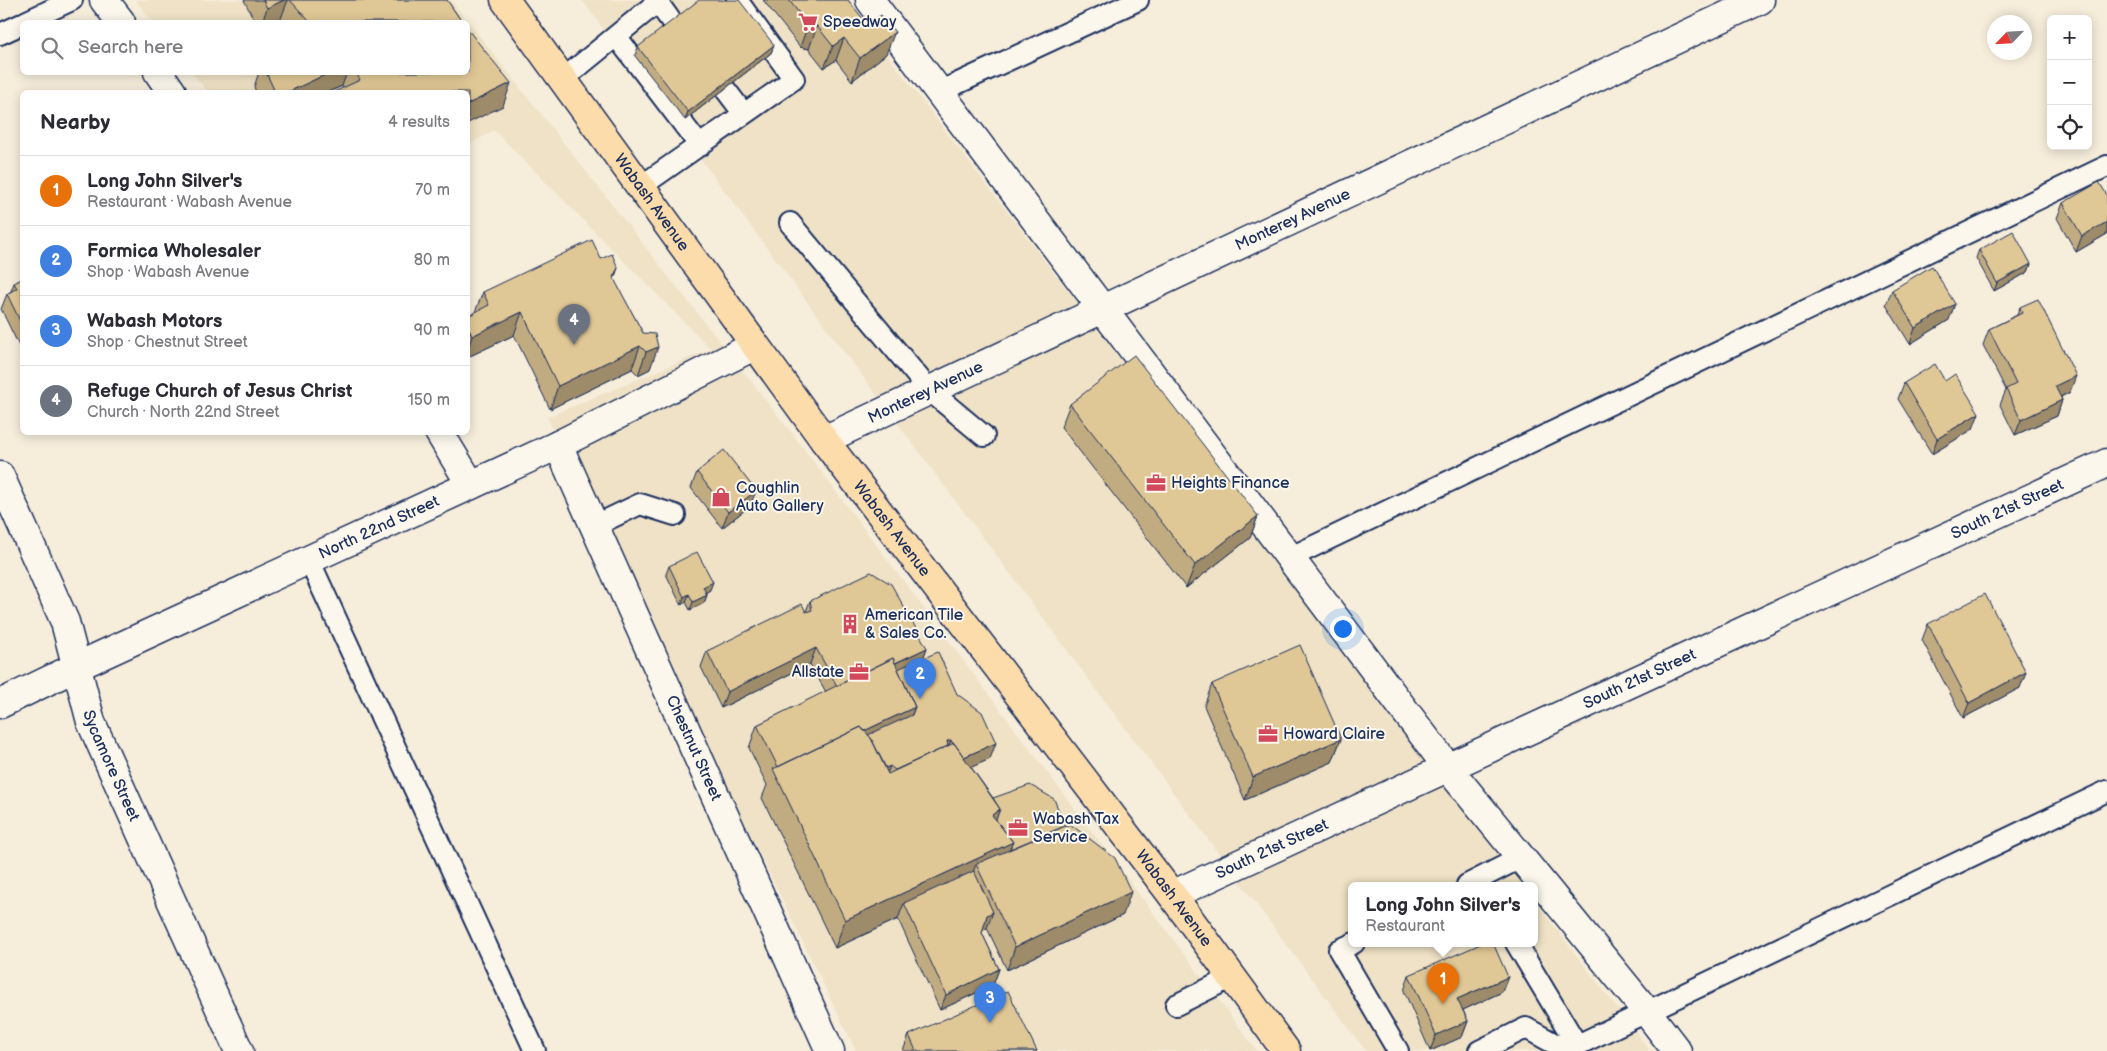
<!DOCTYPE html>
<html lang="en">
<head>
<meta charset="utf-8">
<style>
  :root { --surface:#fff; --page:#f7f7f7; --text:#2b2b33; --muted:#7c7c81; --line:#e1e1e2; --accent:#111827 }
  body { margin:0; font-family:"Balsamiq Sans",sans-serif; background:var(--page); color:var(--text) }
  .controls { position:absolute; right:15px; top:15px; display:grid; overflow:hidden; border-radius:8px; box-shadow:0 2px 12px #0003 }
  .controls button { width:45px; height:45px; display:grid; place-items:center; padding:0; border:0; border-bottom:1px solid var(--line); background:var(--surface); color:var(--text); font:25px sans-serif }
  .compass { position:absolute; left:1987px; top:15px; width:45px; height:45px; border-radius:50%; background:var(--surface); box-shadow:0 2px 12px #0003; rotate:245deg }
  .you { position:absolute; left:1342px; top:628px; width:18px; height:18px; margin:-12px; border:4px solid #fff; border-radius:50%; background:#1a73e8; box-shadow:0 0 0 8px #1a73e833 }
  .badge { display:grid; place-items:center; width:32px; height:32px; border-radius:50%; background:var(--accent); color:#fff; font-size:16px; font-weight:700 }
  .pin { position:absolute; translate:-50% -41px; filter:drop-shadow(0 1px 2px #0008) }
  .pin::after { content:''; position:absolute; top:26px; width:18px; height:15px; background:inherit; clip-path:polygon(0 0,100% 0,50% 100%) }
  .popup { position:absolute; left:1348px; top:882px; width:190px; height:65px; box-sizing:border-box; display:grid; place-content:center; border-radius:8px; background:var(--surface); filter:drop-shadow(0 1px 4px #0005); font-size:16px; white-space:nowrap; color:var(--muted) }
  .popup b { font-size:19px; color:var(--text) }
  .popup::after { content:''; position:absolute; left:50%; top:100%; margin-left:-10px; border:10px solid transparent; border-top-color:var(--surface) }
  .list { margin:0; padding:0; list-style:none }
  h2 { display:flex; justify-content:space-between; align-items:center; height:65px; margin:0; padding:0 20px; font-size:21px }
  h2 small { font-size:16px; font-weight:400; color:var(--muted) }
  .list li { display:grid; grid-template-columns:32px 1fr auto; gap:15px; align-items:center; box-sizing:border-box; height:70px; padding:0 20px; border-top:1px solid var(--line) }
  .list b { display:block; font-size:19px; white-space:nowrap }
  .list p { margin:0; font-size:16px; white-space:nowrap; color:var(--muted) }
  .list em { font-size:16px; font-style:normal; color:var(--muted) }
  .icon { flex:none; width:28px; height:28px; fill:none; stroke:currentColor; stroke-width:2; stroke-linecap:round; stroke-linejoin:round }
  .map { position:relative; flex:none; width:2107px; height:1051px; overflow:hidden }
  .search { position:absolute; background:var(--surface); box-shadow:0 2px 12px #0003; left:20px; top:20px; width:450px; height:55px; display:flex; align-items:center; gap:12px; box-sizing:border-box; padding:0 18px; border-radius:8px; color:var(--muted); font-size:19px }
  .panel { position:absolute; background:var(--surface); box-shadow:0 2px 12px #0003; left:20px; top:90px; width:450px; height:345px; border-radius:8px }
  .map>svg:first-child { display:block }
</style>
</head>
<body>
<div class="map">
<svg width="2107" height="1051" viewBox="0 0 2107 1051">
  <rect width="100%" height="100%" fill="#f6eddb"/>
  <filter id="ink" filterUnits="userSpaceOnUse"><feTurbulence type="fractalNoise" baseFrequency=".02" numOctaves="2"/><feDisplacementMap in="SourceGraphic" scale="10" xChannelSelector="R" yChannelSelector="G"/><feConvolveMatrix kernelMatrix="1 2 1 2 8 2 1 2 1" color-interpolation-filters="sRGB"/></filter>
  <g filter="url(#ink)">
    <path fill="#efe2c6" d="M136,0h315l350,445 456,606h-401l-309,-634 164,-68 -217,-219 -26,15v-53h-260l-16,-19 276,-1v-50h-315z
      M582,0h263l678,885h-171v58h182v-43l116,151h-284z"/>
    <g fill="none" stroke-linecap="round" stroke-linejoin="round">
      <defs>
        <path id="lane" d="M656,0l18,25
          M25,22l47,-22
          M0,34l22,-10
          M616,36l84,110
          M562,80l98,-80
          M725,89l19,25
          M939,92l199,-92
          M640,187l154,-108 -57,-79
          M790,223l139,167 55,46
          M594,526l46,-22 35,11
          M1289,558l818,-392
          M309,560l226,491
          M1467,885l53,-27
          M1354,943l-15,7 59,101
          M1516,943l61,102
          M1176,1005l56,-28
          M1479,1051l47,-23 40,22
          M1565,1051l542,-260"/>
        <g id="street">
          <path d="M104,0l17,22"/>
          <path d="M870,0l578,768 199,244 30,39"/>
          <path d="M158,72l14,20"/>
          <path d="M439,432l32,53"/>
          <path id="s1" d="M824,440l936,-440"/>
          <path id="s2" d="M558,445l272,606"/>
          <path id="s3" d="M0,476l65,146 26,100 148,329"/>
          <path id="s4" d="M0,704l76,-37 482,-222 196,-99"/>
          <path id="s5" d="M1172,895l935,-432"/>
        </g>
        <g id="primary">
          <path id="s6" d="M505,0l319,440 348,455 114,156"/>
        </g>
      </defs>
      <use href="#lane" stroke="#1b2f5e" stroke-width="24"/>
      <use href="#street" stroke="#1b2f5e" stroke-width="31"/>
      <use href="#primary" stroke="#1b2f5e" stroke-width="31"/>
      <use href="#lane" stroke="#fbf7ec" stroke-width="20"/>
      <use href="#street" stroke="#fbf7ec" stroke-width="28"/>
      <use href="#primary" stroke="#fddcac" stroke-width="28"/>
    </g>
    <path fill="#c1ab81" stroke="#1b2f5e" d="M244,0h203l15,22h-180l-2,-1 -4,1h-21z
      M763,0h85l38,54 -34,27 -16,-21 -12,8 -15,-19 -9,-2z
      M774,45l-3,8 -86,67 -50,-64 3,-9z
      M259,72h209l35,34 -160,-18 -1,-2 -14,6h-72l-2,-5z
      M2107,195v39l-31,18 -19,-34 6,-15z
      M1979,250l52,14 -3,8 -34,19 -18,-33z
      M601,259l13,21 29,53 7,36 -12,6 -6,-6 -82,40 -36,-74 -46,22v-41l7,-4 8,-20z
      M22,279v73l-21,-43 6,-15 4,-3 3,-8z
      M1892,290l57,30 -39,24 -24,-39z
      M2020,307l50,85 -9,5 1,3 -5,16 -42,19 -15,-30 6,-15 -23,-45 6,-16 28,-14z
      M1904,383l69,46 -41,25 -34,-55z
      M1070,404l188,112 -8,22 -64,50 -125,-161z
      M697,472l53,34 -28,22 -31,-40z
      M669,566l41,24 -4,2 1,3 -3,8 -14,7 -4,-8 -5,3 -15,-31z
      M810,601l117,47 -4,10 34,36 33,65 -19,8 22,31 72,28 58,89 -116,55 -20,-42 -4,2 -1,3 17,36 -6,16 -53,25 -42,-91 -63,29 -73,-150 5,-13 -18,-37 8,-23 69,-33 -16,-28 -89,44 -20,-41 6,-16 99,-40z
      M1928,624l92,64 -57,30 -41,-78z
      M1212,684l129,55 -9,23 -87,38 -41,-94z
      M1409,975l93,17 -39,18 5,11 -6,16 -32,14 -26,-60z
      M909,1035l128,16h-134z"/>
    <path fill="#9d8b69" stroke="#1b2f5e" d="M284,0h4l-8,21 -4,1h-14l5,-14z
      M808,25l9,1 -8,23 -9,-2z
      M895,32l-9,22 -34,27 8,-23z
      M844,38l-8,22 -12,8 9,-22z
      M774,45l-3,8 -86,67 3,-8z
      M331,72h16l-5,14 -14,6h-40z
      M511,83l-8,23 -35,17v-19z
      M2107,222v12l-31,18 6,-16z
      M2031,264l-3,8 -34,19 3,-8z
      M618,268l-8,23 3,-14z
      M1955,304l-6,16 -39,24 5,-16z
      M522,312l-8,23 -46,22v-8l4,-13z
      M640,346l-8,23 -82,40 8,-23z
      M658,347l-8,22 -12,6 8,-23z
      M2076,376l-6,16 -20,10 5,-16z
      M2062,400l-5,16 -42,19 6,-15z
      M1979,413l-6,16 -41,25 5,-15z
      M756,491l-6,15 -28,22 6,-16z
      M1258,516l-8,22 -64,50 9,-23z
      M713,582l-3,8 -10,6 3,-9z
      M689,594l-3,8 -5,3 3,-8z
      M707,595l-3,8 -14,7 3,-8z
      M816,648l-6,16 -89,44 6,-16z
      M927,648l-6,16 -81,26z
      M2026,672l-6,16 -57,30 6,-15z
      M915,707l-9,22 -126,42z
      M1341,739l-9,23 -87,38 8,-23z
      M951,740l-6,15 2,-14z
      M996,743l-6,16 -36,16 6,-16z
      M890,766l-6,16 -8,-9z
      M1000,809l-8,24v-18z
      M1013,842l-5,13 -32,9 -8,22 -64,17 -6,16 -63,29 10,-28z
      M1131,892l-8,23 -116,55 8,-23z
      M993,912l-6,16 -5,3 5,-16z
      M999,969l-6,16 -53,25 6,-15z
      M1508,977l-6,15 -50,23 5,-16z
      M1468,1021l-6,16 -32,14 6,-16z"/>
    <path fill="#e0c796" stroke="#1b2f5e" d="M263,0h21l-17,8z
      M290,0h157l15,22h-152z
      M699,0h40l35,45 -86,67 -50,-65z
      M789,0h59l20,25 13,-10 14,17 -35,26 -16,-20 -11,8 -16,-20 -9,-1z
      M468,30l43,53 -43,21v-12h-134l26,-12 -4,-8h112z
      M266,72h65l-43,20h-13z
      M2099,182l8,13v27l-25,14 -19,-33z
      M2013,231l18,33 -34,19 -18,-33z
      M592,240l9,19 11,-5 6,14 -5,9 30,56 12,1 3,13 -12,5 -6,-6 -82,40 -36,-74 -50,24 -4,-9v-11l21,-11 -6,-13z
      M1932,266l23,38 -40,24 -23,-38z
      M22,279v46l-15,-31 10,-6 -3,-5z
      M2038,299l38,77 -21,10 7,14 -41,20 -15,-31 10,-5 -27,-55 33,-16 -2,-6z
      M1134,355l124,161 -63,49 -125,-161z
      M1935,364l10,17 10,-7 24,39 -42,26 -33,-56z
      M724,450l32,41 -28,21 -31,-40z
      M697,552l16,30 -10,5 4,8 -14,7 -4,-8 -5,3 -15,-31z
      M871,572l20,12 36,64 -32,15 -2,-5 -56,28 -21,-38 -89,44 -20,-41 95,-47 4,8 6,-2 -2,-9z
      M1985,594l41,78 -57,31 -41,-79z
      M1300,645l41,94 -88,38 -41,-93z
      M938,652l19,42 25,18 14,31 -32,14 -10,-14 -1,1 -2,-4 -4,1 1,5 -53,24 -5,-4 -4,2 -15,-30 -3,-3 44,-20 3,-8 -17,-38z
      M893,658l22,49 -51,24 -3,-4 -83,40 -21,-42z
      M861,727l10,11 17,36 66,-31 46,66 -8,6 21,27 -168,78 -72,-151z
      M1030,785l24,14 11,27 -55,23 3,-7 -17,-22 4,-11 -7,-11z
      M1070,824l45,34 16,34 -116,55 -39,-83z
      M974,871l19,41 -6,3 -5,18 17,36 -53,26 -42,-92z
      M1483,943h10l15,34 -51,22 11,22 -32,14 -27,-60z
      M1008,991l29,60h-121l-7,-16z"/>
  </g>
  <defs>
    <symbol id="supermarket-bare" viewBox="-9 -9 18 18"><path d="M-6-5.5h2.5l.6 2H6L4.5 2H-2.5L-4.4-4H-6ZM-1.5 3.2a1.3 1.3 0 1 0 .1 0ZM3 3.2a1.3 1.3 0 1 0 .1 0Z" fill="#d1495b" stroke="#fbf7ec" stroke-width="2.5" paint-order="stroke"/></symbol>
    <symbol id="office-bare" viewBox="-9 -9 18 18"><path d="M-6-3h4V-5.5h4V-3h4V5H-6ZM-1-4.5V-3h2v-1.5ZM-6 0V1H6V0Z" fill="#d1495b" stroke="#fbf7ec" stroke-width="2.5" paint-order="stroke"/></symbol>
    <symbol id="shop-bare" viewBox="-9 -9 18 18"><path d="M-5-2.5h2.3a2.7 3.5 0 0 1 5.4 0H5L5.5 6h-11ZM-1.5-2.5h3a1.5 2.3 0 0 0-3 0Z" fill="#d1495b" stroke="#fbf7ec" stroke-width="2.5" paint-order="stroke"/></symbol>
    <symbol id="building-bare" viewBox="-9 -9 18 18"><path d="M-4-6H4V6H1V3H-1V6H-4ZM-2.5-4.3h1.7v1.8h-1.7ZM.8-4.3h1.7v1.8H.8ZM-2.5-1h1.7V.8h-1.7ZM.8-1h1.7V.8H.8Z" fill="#d1495b" stroke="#fbf7ec" stroke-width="2.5" paint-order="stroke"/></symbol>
  </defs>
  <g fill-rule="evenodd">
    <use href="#supermarket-bare" x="794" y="8" width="28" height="28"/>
    <use href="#office-bare" x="1142" y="469" width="28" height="28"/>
    <use href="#shop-bare" x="707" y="483" width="28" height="28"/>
    <use href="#building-bare" x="836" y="610" width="28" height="28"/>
    <use href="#office-bare" x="845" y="658" width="28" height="28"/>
    <use href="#office-bare" x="1254" y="720" width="28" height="28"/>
    <use href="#office-bare" x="1004" y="814" width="28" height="28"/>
  </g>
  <g text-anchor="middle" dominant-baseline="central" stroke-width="4" stroke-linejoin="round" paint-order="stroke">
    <g font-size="16" fill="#1b2f5e" stroke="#fbf7ec" text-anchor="start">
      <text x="823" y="22">Speedway</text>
      <text x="1171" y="483">Heights Finance</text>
      <text x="736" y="488">Coughlin<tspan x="736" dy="18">Auto Gallery</tspan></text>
      <text x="865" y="615">American Tile<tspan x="865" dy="18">&amp; Sales Co.</tspan></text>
      <text x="844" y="672" text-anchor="end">Allstate</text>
      <text x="1283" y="734">Howard Claire</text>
      <text x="1033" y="819">Wabash Tax<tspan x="1033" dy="18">Service</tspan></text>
    </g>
    <g font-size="16" fill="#1b2f5e" stroke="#fbf7ec">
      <text stroke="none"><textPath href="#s6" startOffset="250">Wabash Avenue</textPath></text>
      <text stroke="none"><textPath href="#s1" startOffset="518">Monterey Avenue</textPath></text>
      <text stroke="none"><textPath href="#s1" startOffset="112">Monterey Avenue</textPath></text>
      <text stroke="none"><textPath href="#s5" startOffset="920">South 21st Street</textPath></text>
      <text stroke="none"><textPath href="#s4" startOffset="418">North 22nd Street</textPath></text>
      <text stroke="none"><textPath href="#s6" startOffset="655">Wabash Avenue</textPath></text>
      <text stroke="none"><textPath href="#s5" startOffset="515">South 21st Street</textPath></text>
      <text stroke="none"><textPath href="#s2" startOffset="332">Chestnut Street</textPath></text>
      <text stroke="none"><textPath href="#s3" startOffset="311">Sycamore Street</textPath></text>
      <text stroke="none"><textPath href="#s5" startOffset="110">South 21st Street</textPath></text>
      <text stroke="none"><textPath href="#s6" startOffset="1120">Wabash Avenue</textPath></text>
    </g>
  </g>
</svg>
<div class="controls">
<button>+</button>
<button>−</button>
<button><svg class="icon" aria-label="locate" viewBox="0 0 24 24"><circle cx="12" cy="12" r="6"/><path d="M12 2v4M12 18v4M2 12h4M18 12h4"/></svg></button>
</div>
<svg class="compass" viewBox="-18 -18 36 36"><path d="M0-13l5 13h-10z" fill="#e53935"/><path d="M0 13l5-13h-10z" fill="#7c7c81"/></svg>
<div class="you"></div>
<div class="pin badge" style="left:1443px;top:1004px;background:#e8710a">1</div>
<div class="popup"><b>Long John Silver's</b>Restaurant</div>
<div class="pin badge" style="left:920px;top:699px;background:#3f7fe0">2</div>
<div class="pin badge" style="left:990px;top:1023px;background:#3f7fe0">3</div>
<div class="pin badge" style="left:574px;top:345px;background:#6b7280">4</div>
<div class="search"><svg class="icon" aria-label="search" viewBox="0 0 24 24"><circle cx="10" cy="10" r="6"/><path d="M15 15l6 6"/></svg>Search here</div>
<section class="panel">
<h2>Nearby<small>4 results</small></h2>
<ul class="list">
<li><span class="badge" style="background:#e8710a">1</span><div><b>Long John Silver's</b><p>Restaurant · Wabash Avenue</p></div><em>70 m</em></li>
<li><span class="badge" style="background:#3f7fe0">2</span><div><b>Formica Wholesaler</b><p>Shop · Wabash Avenue</p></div><em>80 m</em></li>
<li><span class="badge" style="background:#3f7fe0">3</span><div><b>Wabash Motors</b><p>Shop · Chestnut Street</p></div><em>90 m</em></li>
<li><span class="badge" style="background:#6b7280">4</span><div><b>Refuge Church of Jesus Christ</b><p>Church · North 22nd Street</p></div><em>150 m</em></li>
</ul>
</section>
</div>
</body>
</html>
